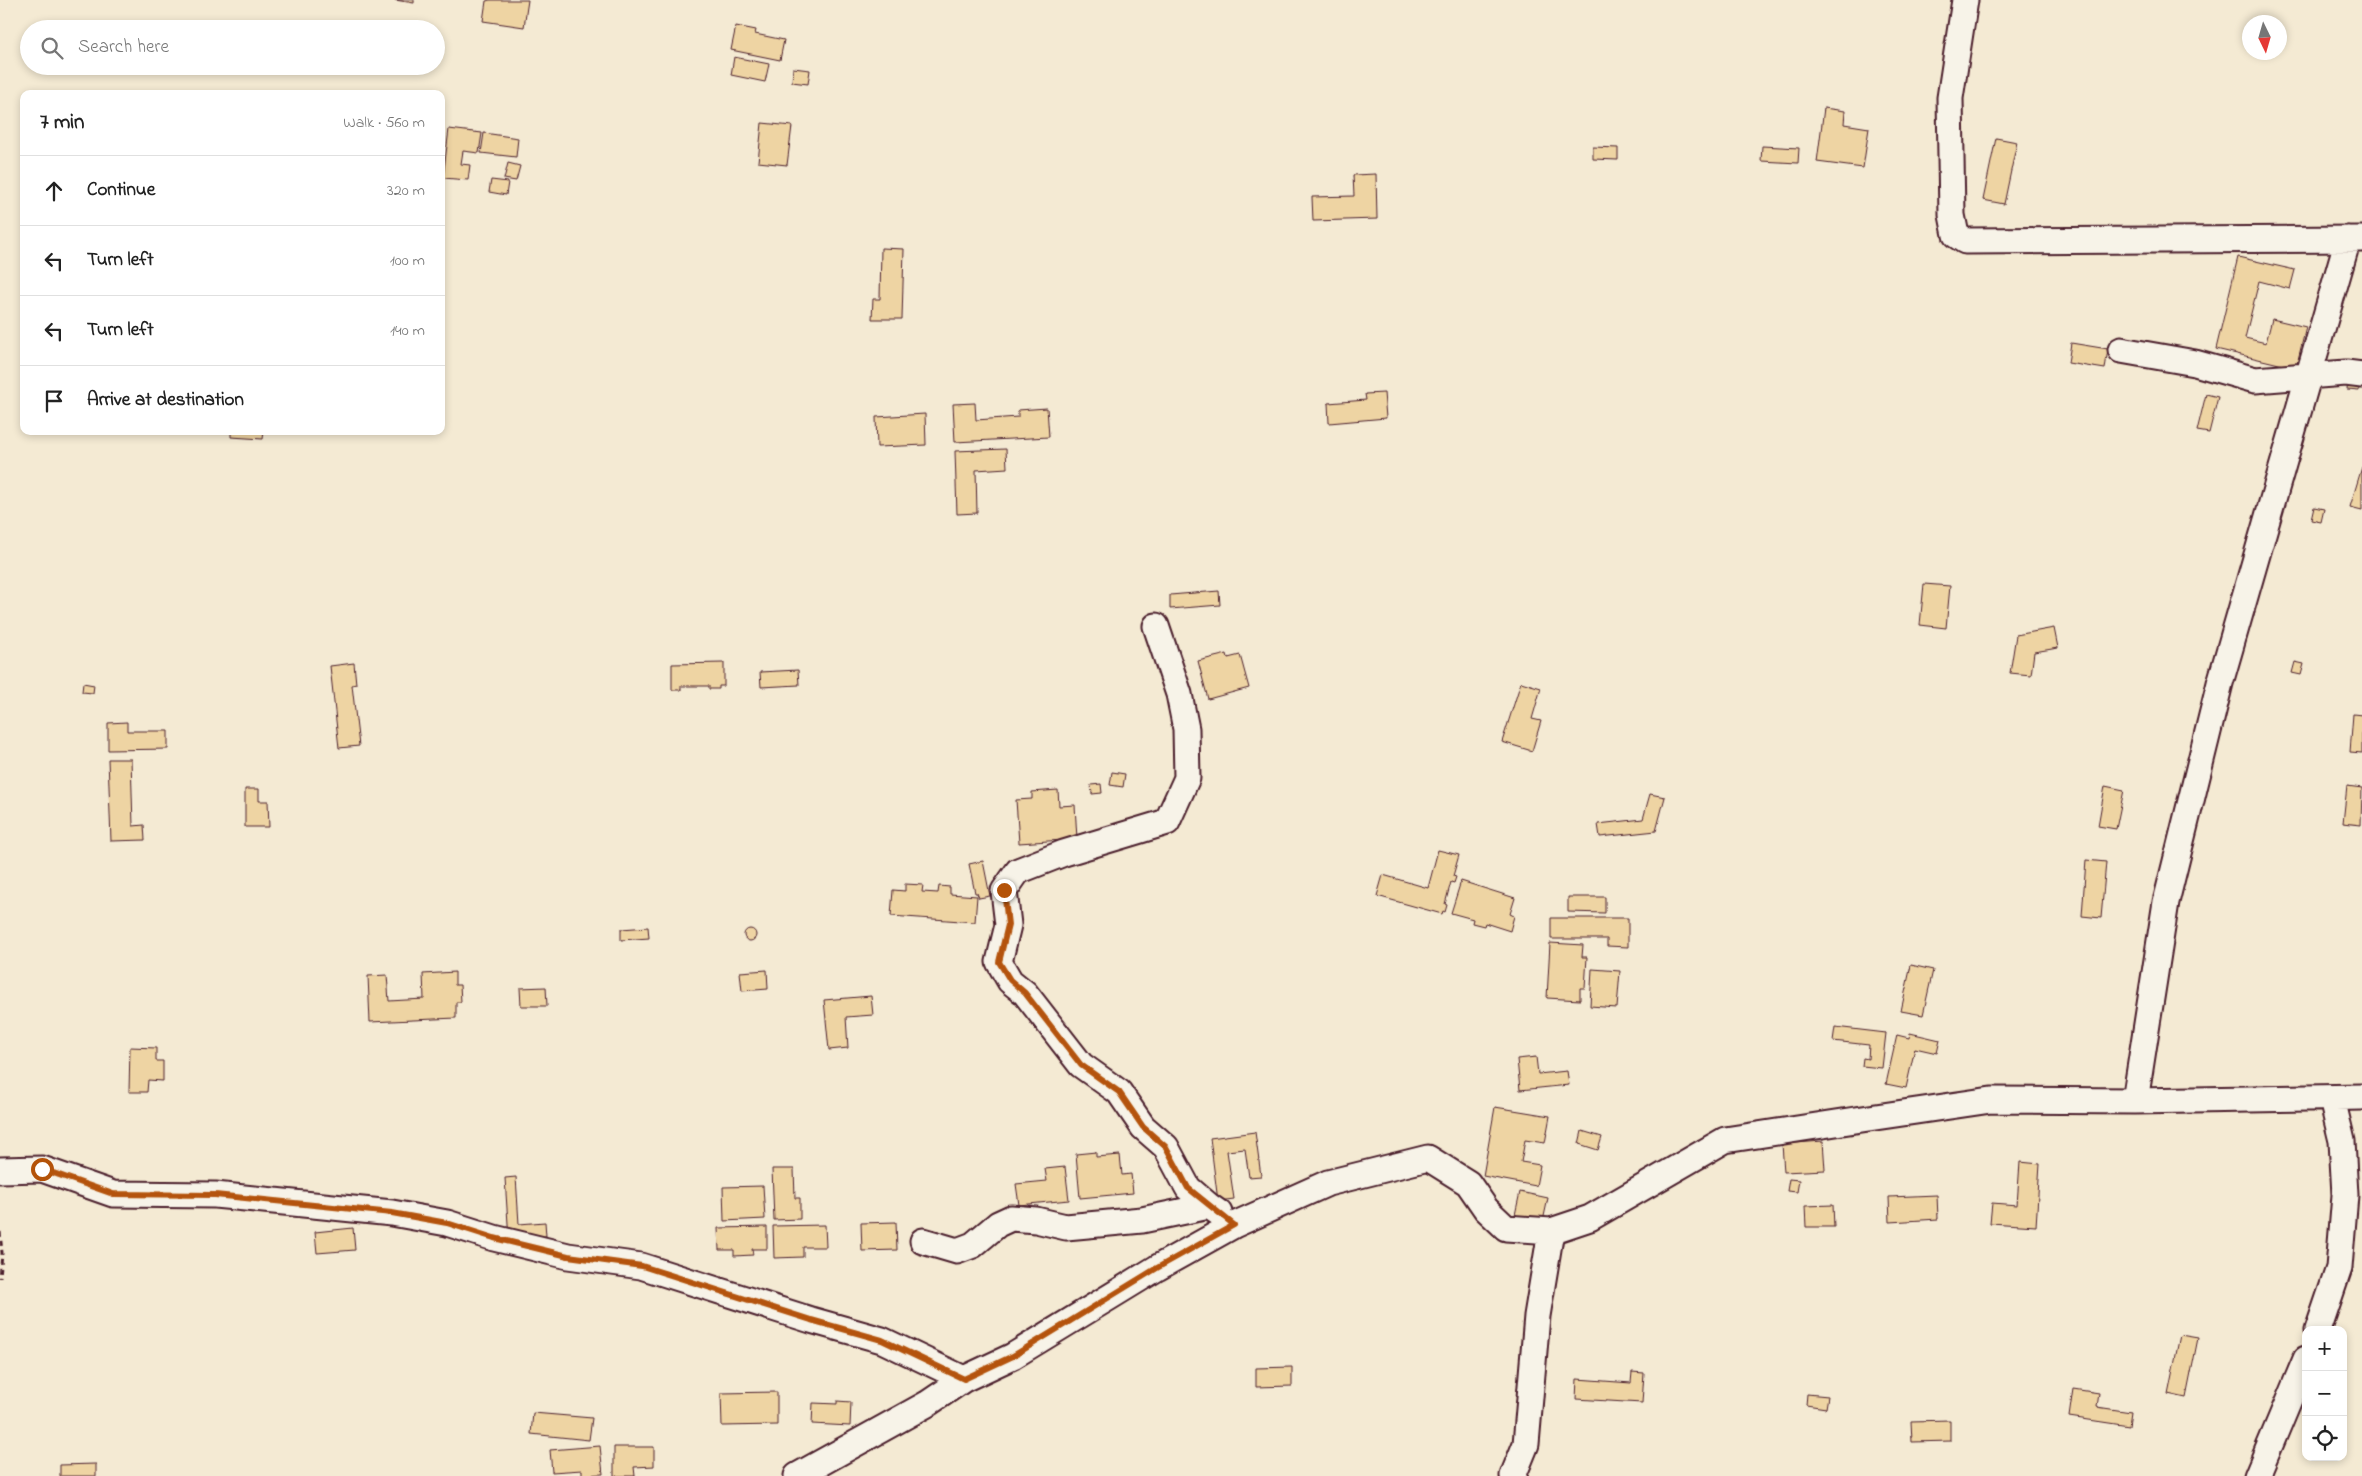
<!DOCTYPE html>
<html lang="en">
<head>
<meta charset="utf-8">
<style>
  :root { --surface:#fff; --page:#f6f6f6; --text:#222; --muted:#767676; --line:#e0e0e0 }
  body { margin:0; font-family:"Indie Flower",sans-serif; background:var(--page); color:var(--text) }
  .controls { position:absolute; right:15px; bottom:15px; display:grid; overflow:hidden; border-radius:10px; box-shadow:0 2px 8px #0003 }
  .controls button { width:45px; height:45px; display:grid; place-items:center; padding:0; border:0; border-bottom:1px solid var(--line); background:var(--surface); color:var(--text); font:25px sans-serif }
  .compass { position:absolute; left:2242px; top:15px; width:45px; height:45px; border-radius:50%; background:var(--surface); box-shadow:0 2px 8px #0003; rotate:175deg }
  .stop { position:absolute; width:15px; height:15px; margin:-11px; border:4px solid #b45309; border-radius:50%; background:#fff }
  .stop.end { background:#b45309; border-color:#fff; box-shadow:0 1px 5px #0008 }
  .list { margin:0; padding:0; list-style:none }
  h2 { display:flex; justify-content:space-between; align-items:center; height:65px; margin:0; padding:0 20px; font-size:21px }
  h2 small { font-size:16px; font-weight:400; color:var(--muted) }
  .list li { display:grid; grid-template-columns:32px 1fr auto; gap:15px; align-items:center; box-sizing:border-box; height:70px; padding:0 20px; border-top:1px solid var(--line) }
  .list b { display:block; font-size:19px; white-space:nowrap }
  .list em { font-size:16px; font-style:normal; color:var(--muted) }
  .icon { flex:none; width:28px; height:28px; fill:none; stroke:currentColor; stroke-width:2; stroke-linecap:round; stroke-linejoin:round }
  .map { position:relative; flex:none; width:2362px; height:1476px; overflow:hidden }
  .search { position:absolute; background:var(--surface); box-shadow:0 2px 8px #0003; left:20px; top:20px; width:425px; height:55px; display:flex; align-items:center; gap:12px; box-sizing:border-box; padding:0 18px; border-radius:28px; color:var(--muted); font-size:19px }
  .panel { position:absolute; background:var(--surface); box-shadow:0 2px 8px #0003; left:20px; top:90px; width:425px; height:345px; border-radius:10px }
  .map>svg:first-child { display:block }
</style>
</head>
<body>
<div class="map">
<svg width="2362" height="1476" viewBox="0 0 2362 1476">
  <rect width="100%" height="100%" fill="#f4ead3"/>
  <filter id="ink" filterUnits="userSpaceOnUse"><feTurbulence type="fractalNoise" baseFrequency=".02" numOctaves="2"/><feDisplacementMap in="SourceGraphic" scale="10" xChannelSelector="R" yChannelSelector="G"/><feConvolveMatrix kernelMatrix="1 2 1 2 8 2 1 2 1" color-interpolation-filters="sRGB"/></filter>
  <g filter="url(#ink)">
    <path fill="#eed4a3" stroke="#4a1f2b" d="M395,0h19v3z
      M490,0h38l-4,27 -41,-6 3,-20z
      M736,26l20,4 -1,4 29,6 -4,20 -49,-10z
      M734,57l35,7 -4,18 -34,-7z
      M793,68l17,2 -2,14 -16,-2z
      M1824,108l21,3 -1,13 25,4 -6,40 -46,-6z
      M762,123l30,3 -5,39 -29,-3z
      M449,129l33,4 -3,20 -16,-2 -2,13 9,1 -2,15 -25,-2z
      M484,133l34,5 -2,19 -35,-4z
      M1996,138l21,4 -13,62 -21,-4z
      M1762,146l37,2 -1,15 -37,-2z
      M1593,147l25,1v12l-25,-1z
      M508,163l12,3 -4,15 -12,-2z
      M1376,174l1,45 -64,2 -1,-24 42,-1 -1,-21z
      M491,180l17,2 -2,13 -17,-3z
      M881,248l23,1 -2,70h-30l1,-20h7z
      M2238,257l57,13 -5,19 -31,-8 -14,57 21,5 6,-24 34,8 -10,41 -80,-19z
      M2071,343l37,6 -3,20 -37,-6z
      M2348,380l12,2 -1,9 -12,-1z
      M1384,393l2,25 -57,5 -1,-20 38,-3 -1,-6z
      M2206,394l12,3 -9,36 -12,-2z
      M975,403l1,17 42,-3v-7l29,-2 2,29 -94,5 -2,-38z
      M925,414l1,31 -49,2 -1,-30z
      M231,431h33l-1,8 -32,-2z
      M1006,449l1,19 -31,2 1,43 -20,1 -2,-63z
      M2362,467v43l-12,-3z
      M2314,507l10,2 -3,13 -10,-2z
      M1924,584l26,2 -4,42 -26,-3z
      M1219,591l1,14 -50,4v-14z
      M2054,628l4,20 -24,4 -3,23 -21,-2 6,-38z
      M1227,654l1,4 12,-3 9,33 -41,11 -10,-38z
      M2295,662l9,2 -3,11 -9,-2z
      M354,663l2,21 -4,1 7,61 -20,2 -9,-82z
      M724,663v23h-5v3h-10v-3h-28v4h-9v-26z
      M798,670l1,15 -38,2 -1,-15z
      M1521,682l20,6 -9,31 9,2 -9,30 -30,-9z
      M83,683l11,2 -1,8 -11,-1z
      M2353,714l9,1v38l-12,-1z
      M127,722v9h41v18l-60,1v-27z
      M108,759h23l2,67 11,-1 1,15 -34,1z
      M1112,772l13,2 -2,13 -13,-2z
      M1101,784l1,9 -10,1 -1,-9z
      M2105,786l19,4 -8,39 -18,-3z
      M2347,786l15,2 -1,37 -18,-2z
      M245,789h14v12h9l1,26h-24z
      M1058,790l1,16 16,-1 2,34 -58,4 -3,-43 16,-1v-7z
      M1650,794l15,3 -9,34 -56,6 -2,-13 45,-5z
      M1438,850l21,5 -6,21 3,1 -2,6 -3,-1 -6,22 2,1 -2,7 -2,-1 -1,3 -65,-18 6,-21 45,13z
      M2086,860l20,2 -5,56 -19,-2z
      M983,861l7,35 -11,2 -2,-5h-2l-6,-29z
      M1461,881l54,17 -5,16 4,2 -4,15 -25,-8 -1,3 -12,-3 1,-4 -22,-6z
      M905,884l18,1 -1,7 16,1 1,-7 11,1v7l27,2 -2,26 -84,-6 2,-26 12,1z
      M1568,897h37v16l-37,-1z
      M1551,918h77v29l-21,-1v-7h-56z
      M648,927l1,11 -28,2v-11z
      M744 935a6 6 0 1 1 12 0a6 6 0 1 1-12 0Z
      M1550,943l33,2 -1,12h5l-2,31h-5v12l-33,-2z
      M1911,965l22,5 -10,45 -22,-4z
      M1592,969l28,2 -3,37 -27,-2z
      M767,970l1,19 -26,2 -2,-19z
      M455,972v13h5l1,17h-5v16l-86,4 -2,-46 19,-1 2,26 35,-2 -1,-25z
      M546,987l1,19h-26l-1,-18z
      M871,996l2,19 -27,2 2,31 -19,2 -5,-50z
      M1835,1027l51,6 -4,35 -20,-2 1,-8 5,1 1,-14 -36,-4z
      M1910,1033l30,7 -3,13 -22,-5 -9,40 -20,-4 11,-49 12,3z
      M130,1047l26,1v13h7v20l-15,-1 -1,12h-18z
      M1536,1057l2,17 29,-3 2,14 -49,5 -3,-31z
      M1495,1107l55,9 -5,27 -20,-3 -4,22 19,3 -4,21 -53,-10z
      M1582,1131l20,6 -4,13 -19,-6z
      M1255,1132l6,44 -12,1 -4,-28 -18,2 7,48 -16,2 -8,-63z
      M1823,1141l2,29 -41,2 -2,-28z
      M1096,1152v5l24,-2 2,20 9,-1 2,19 -53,5 -4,-44z
      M2020,1162l20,2 -4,62 -46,-3 2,-20 25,2z
      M1065,1167l4,33 -50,5 -3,-21 31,-3 -2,-12z
      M772,1169h22l1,29h5v21l-26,1z
      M516,1177l3,47 26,-2 1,14 -37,3 -4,-61z
      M1789,1179l10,1 -2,12 -10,-1z
      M763,1186l2,33 -41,2 -1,-34z
      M1520,1192l28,6 -5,23 -28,-6z
      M1937,1195l1,24 -48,3 -1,-25z
      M1833,1205l1,22h-28l-1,-21z
      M896,1222l1,28 -35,1 -1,-28z
      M825,1225l1,22h-23v10l-29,1 -1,-32z
      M767,1227v22h-15l1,6 -19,1v-6h-15l-1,-22z
      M353,1228l2,22 -38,3 -2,-21z
      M2180,1335l18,3 -12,60 -18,-4z
      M1292,1367v19l-36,1v-19z
      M1632,1372l12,1 -2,30 -66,-4 1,-20 54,4z
      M2073,1389l26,4 -2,14 34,5 -2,14 -60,-9z
      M777,1392v33l-55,1 -1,-33z
      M1807,1394l21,2 -2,12 -20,-3z
      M837,1401l14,1 -1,24 -38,-2 1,-21 24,1z
      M533,1413l59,5 -3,22 -58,-6z
      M1950,1420v21l-38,1 -1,-21z
      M600,1446l3,28 -21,1v-5l-30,2 -2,-22z
      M614,1447h40v19l-20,1 1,9h-21z
      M96,1464v12h-36v-11z"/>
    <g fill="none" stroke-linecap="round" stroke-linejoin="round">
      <defs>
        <path id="minor" d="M1965,0l-15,98 2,117 4,20 9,6 397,-2
          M2121,350l74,13 60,17 91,-7 16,2
          M1156,626l23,68 7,35 1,49 -20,44 -103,31 -46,18 -14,20 4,34 -9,37 11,19 15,12 56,72 38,27 24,35 23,20 22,41 21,18
          M2135,1101l31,-199 54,-219 128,-444
          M0,1170l42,-1 71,25 102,1 177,18 55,10 47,15 74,18 73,10 170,54 71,20 82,39
          M923,1241l34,10 16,-6 25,-21 13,-6 25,2 30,7 76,-7 67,-14 10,7
          M2318,1330l21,-62 6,-73 -3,-54 -10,-42
          M797,1476l130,-72 37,-25 49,-23 144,-88 77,-43 94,-42 100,-25 40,25 18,26 20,19 45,3 39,-13 135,-78 137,-21 129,-19 144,1 227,-4
          M1513,1476l13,-32 11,-128 14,-85
          M2257,1476l49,-117"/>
      </defs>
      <use href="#minor" stroke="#4a1f2b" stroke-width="29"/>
      <path stroke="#4a1f2b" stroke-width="3" stroke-dasharray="5 4" stroke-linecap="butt" d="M0,1232l2,21 -2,25"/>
      <use href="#minor" stroke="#f7f3e8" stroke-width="25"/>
    </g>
  </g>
  <g fill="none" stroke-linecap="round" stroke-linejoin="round" filter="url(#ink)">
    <path stroke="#b45309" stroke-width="6" d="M42,1169l71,25 102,1 177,18 55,10 47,15 74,18 74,10 169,54 71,20 82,39 49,-23 144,-88 77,-43 -46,-37 -22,-41 -23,-20 -24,-35 -38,-27 -56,-72 -15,-13 -11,-18 9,-37 -4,-35"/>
  </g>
</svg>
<div class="controls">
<button>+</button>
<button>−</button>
<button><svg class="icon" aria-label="locate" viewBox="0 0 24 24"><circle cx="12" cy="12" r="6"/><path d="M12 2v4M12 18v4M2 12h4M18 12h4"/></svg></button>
</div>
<svg class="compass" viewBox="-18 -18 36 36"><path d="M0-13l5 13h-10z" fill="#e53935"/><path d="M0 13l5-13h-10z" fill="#767676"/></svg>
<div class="stop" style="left:42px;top:1169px"></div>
<div class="stop end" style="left:1004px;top:890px"></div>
<div class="search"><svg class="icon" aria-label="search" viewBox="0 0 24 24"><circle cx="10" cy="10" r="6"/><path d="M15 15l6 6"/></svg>Search here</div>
<section class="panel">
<h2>7 min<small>Walk · 560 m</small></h2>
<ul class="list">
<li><svg class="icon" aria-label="ahead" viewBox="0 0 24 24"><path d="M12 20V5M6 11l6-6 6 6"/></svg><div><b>Continue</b></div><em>320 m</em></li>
<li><svg class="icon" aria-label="left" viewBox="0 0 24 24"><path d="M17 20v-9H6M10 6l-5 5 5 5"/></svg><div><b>Turn left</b></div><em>100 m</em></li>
<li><svg class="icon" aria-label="left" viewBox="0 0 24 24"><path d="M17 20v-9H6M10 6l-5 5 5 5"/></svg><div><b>Turn left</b></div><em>140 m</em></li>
<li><svg class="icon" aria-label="arrive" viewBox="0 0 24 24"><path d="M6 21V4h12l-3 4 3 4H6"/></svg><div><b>Arrive at destination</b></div></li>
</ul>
</section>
</div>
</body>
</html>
